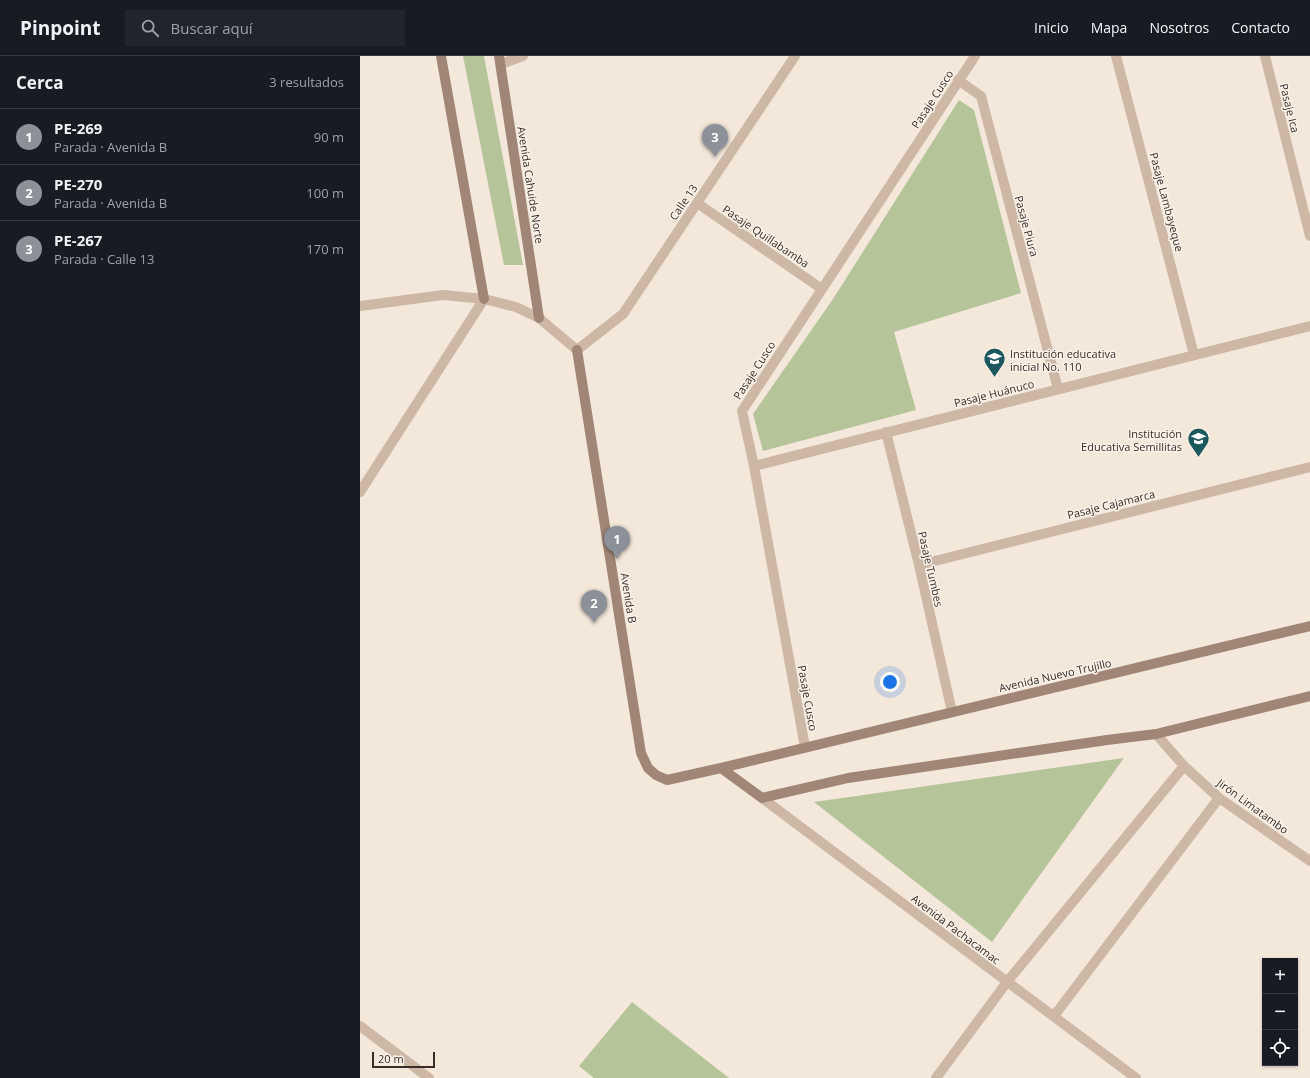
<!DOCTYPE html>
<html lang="es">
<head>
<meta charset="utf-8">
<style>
  :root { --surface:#171b24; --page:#20242c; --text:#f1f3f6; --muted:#9ea1a6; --line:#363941; --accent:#8c9099 }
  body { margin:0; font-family:"Open Sans",sans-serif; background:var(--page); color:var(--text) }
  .controls { position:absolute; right:12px; bottom:12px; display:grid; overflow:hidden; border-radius:0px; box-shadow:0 1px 3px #0004 }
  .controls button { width:36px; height:36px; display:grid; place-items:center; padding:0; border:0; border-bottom:1px solid var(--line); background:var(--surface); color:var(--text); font:20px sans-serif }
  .scale { position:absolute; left:12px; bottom:10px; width:63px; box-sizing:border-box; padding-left:4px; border:2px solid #382d28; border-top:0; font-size:11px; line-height:14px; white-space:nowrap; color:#382d28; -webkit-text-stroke:3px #fbf2e8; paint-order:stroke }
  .you { position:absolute; left:530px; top:626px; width:14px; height:14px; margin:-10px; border:3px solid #fff; border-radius:50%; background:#1a73e8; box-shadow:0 0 0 6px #1a73e833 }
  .badge { display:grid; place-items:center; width:26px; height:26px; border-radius:50%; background:var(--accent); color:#fff; font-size:13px; font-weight:700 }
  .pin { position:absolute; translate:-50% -33px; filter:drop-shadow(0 1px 2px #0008) }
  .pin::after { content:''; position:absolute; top:21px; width:14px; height:12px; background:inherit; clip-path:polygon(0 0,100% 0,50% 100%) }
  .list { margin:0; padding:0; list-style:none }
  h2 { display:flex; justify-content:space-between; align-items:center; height:52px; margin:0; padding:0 16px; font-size:17px }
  h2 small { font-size:13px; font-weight:400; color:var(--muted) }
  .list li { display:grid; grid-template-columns:26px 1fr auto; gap:12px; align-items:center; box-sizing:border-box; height:56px; padding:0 16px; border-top:1px solid var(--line) }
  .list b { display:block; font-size:15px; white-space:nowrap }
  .list p { margin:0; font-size:13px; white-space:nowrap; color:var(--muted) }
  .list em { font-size:13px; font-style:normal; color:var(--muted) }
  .icon { flex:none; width:22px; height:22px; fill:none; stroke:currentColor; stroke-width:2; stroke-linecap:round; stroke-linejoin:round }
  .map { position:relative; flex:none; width:950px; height:1022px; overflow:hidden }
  header { display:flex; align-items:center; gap:24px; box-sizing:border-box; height:56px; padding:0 20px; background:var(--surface); border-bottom:1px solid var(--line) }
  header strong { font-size:19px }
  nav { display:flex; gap:22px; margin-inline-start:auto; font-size:14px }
  .search { width:280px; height:36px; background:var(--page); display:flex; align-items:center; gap:10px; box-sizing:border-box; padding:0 14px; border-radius:0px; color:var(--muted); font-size:15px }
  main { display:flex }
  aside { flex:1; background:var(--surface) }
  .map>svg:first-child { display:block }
</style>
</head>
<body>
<header>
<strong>Pinpoint</strong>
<div class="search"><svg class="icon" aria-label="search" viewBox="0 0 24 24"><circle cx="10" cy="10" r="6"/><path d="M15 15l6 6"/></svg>Buscar aquí</div>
<nav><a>Inicio</a><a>Mapa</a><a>Nosotros</a><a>Contacto</a></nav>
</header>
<main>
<aside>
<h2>Cerca<small>3 resultados</small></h2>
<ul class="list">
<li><span class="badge">1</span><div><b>PE-269</b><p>Parada · Avenida B</p></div><em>90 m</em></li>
<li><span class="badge">2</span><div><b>PE-270</b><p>Parada · Avenida B</p></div><em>100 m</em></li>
<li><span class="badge">3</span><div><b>PE-267</b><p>Parada · Calle 13</p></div><em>170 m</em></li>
</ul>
</aside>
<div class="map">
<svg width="950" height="1022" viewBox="0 0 950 1022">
  <rect width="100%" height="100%" fill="#f4e8db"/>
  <path fill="#b6c49a" d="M103,0h21l39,209h-19z
    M599,44l15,10 47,183 -127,39 22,78 -153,41 -10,-37 80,-115z
    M764,702l-132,184 -178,-140z
    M272,946l97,76h-135l-15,-12z"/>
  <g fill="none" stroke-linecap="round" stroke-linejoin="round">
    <path stroke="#cdb8a6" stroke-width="10" d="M756,0l78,299
      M905,0l45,180
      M141,8l22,-8
      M598,24l23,16 77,293
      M337,147l125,86
      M217,294l46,-36 172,-258
      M526,376l33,133 33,147
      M394,410l556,-140
      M559,509l391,-98
      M445,691l-51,-281 -12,-55 233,-355
      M824,710l35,32 91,63
      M694,960l165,-218
      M0,970l69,52
      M576,1022l71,-96 177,-216 -28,-32"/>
    <path stroke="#cdb8a6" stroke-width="10" d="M0,250l83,-11 41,4 32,8 23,11 38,32
      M0,436l124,-193
      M402,742l374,280"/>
    <path stroke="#a18677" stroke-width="10" d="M81,0l43,243
      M139,0l40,262
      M217,294l64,403 7,15 8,7 11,5 54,-12 589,-142
      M361,712l41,30 86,-20 259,-38 49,-6 154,-38"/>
  </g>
  <defs>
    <symbol id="school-pin" viewBox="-11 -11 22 30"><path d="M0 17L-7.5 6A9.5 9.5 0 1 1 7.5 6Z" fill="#1a585d" stroke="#fbf2e8"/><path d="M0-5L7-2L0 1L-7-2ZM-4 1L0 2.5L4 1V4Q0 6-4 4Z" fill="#fff"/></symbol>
  </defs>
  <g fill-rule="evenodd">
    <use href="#school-pin" x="622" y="290" width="25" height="34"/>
    <use href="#school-pin" x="826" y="370" width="25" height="34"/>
  </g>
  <g text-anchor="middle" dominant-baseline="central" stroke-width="3" stroke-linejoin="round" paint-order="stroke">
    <g font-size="11" fill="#382d28" stroke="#fbf2e8">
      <text transform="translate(572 43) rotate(-57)">Pasaje Cusco</text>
      <text transform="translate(930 52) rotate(76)">Pasaje Ica</text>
      <text transform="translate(171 129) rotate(81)">Avenida Cahuide Norte</text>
      <text transform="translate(323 146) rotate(-56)">Calle 13</text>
      <text transform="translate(807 146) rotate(75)">Pasaje Lambayeque</text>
      <text transform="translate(667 170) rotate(75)">Pasaje Piura</text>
      <text transform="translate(406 180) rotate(34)">Pasaje Quillabamba</text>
      <text transform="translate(394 314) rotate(-57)">Pasaje Cusco</text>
      <text transform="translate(634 337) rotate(-14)">Pasaje Huánuco</text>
      <text transform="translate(751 448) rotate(-14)">Pasaje Cajamarca</text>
      <text transform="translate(571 513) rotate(77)">Pasaje Tumbes</text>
      <text transform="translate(269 542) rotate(81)">Avenida B</text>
      <text transform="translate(695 619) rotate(-13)">Avenida Nuevo Trujillo</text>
      <text transform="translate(448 642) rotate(80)">Pasaje Cusco</text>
      <text transform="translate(893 750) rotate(36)">Jirón Limatambo</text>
      <text transform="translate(596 873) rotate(37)">Avenida Pachacamac</text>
    </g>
    <g font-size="11" fill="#382d28" stroke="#fbf2e8" text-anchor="start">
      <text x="650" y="297">Institución educativa<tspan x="650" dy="13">inicial No. 110</tspan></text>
      <text x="822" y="377" text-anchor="end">Institución<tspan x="822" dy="13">Educativa Semillitas</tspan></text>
    </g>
  </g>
</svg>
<div class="controls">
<button>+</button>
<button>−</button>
<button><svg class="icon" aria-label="locate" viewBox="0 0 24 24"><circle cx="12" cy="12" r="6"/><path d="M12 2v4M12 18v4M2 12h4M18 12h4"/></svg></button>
</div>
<div class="scale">20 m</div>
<div class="you"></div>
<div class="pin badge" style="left:257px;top:503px">1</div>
<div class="pin badge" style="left:234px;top:567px">2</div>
<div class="pin badge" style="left:355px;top:101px">3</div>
</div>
</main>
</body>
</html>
